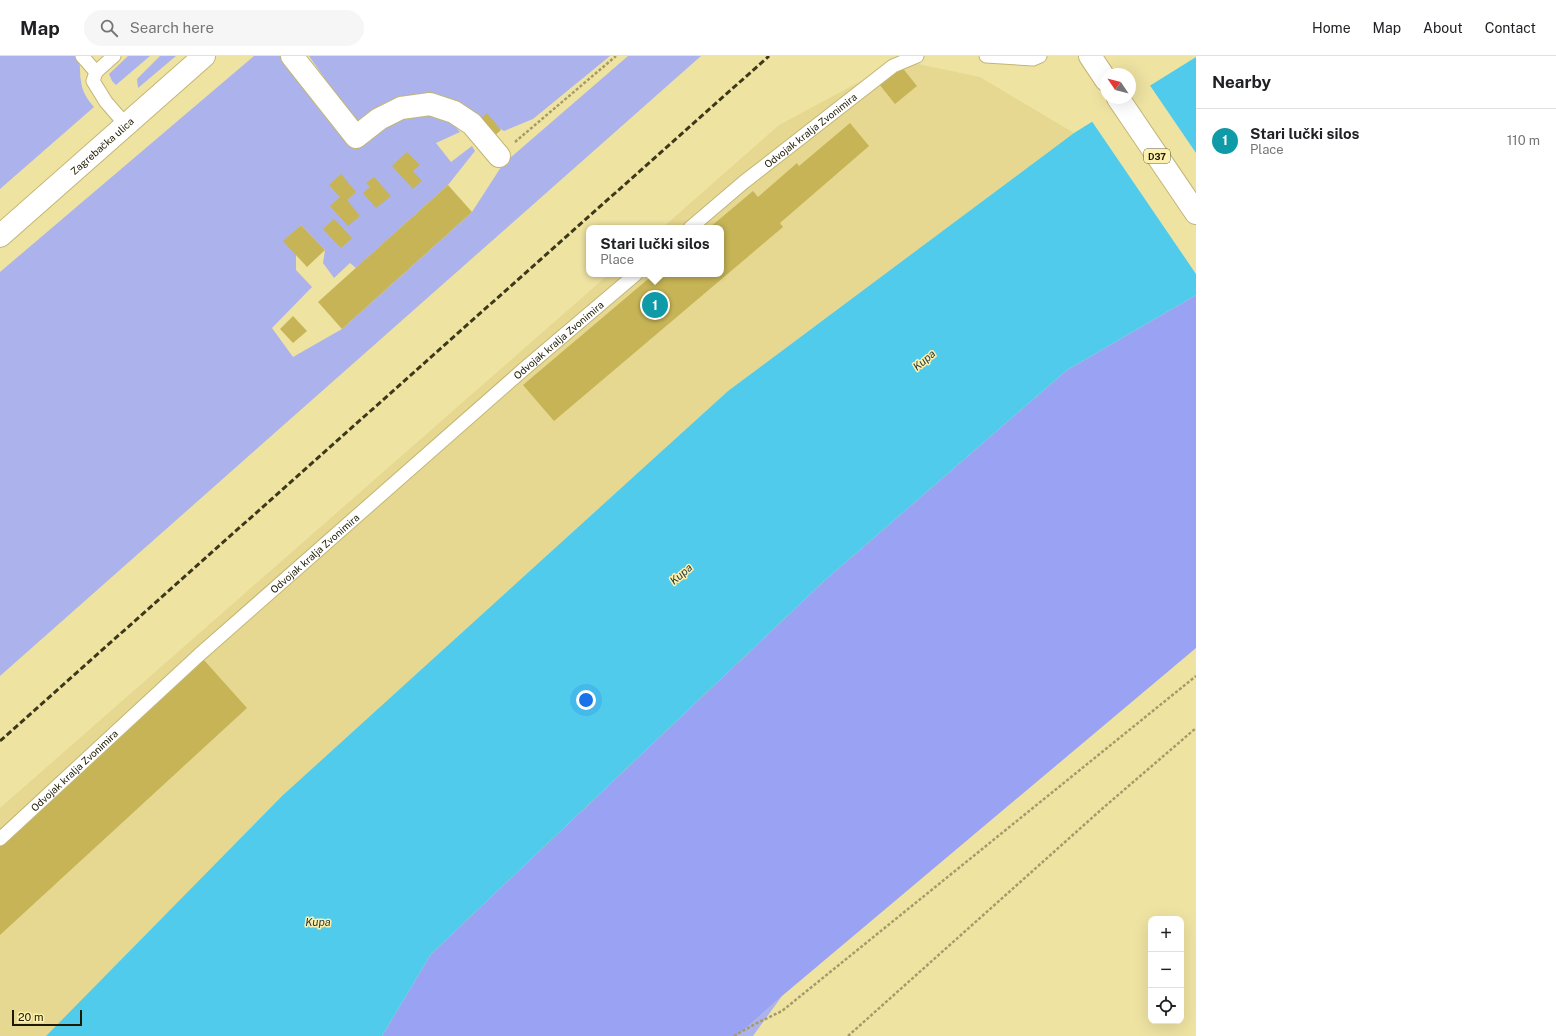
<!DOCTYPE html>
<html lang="en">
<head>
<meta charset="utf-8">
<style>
  :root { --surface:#fff; --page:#f6f6f6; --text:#202124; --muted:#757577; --line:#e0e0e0; --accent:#2563eb }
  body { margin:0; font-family:"Public Sans",sans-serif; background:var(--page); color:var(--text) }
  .controls { position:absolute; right:12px; bottom:12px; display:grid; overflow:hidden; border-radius:8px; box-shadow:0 4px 16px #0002 }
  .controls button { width:36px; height:36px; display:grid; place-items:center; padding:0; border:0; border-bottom:1px solid var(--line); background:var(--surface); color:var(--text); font:20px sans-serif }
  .compass { position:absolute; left:1100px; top:12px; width:36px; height:36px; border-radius:50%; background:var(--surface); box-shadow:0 4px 16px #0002; rotate:305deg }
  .scale { position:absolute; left:12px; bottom:10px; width:70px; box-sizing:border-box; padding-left:4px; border:2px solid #1e1901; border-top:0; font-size:11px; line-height:14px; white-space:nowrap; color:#1e1901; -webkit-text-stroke:3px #fcf0ae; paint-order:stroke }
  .you { position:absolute; left:586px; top:644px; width:14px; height:14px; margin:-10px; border:3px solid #fff; border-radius:50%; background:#1a73e8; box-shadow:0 0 0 6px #1a73e833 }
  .badge { display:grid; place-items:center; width:26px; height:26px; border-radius:50%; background:var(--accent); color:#fff; font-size:13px; font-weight:700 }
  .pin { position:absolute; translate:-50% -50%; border:2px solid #fff; box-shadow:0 1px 4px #0006 }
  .popup { position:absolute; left:586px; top:169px; width:138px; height:52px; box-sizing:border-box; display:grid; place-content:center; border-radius:8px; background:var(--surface); filter:drop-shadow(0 1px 3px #0005); font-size:13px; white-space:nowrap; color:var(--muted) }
  .popup b { font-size:15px; color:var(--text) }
  .popup::after { content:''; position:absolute; left:50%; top:100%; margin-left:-8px; border:8px solid transparent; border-top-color:var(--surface) }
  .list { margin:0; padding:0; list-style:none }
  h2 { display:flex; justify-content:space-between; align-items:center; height:52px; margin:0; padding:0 16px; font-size:17px }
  h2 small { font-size:13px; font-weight:400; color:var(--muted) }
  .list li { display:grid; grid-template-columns:26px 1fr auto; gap:12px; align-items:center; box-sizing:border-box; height:64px; padding:0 16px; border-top:1px solid var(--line) }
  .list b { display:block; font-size:15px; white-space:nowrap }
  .list p { margin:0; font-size:13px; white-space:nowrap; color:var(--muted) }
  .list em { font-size:13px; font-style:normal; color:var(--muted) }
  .icon { flex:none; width:22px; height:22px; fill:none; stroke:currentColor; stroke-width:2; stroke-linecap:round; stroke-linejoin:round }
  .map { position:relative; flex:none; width:1196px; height:980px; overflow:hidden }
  header { display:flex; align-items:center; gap:24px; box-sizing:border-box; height:56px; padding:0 20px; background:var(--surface); border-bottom:1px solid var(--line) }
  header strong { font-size:19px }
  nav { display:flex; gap:22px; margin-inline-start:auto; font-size:14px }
  .search { width:280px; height:36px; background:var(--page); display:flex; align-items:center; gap:10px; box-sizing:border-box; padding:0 14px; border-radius:22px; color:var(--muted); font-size:15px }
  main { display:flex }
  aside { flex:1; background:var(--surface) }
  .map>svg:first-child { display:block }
</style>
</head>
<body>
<header>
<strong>Map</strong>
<div class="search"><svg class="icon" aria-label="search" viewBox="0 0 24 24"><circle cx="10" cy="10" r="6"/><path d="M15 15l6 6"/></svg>Search here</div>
<nav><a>Home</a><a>Map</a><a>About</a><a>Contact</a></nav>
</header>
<main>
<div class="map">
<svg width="1196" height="980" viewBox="0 0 1196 980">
  <rect width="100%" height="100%" fill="#efe3a2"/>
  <path fill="#e6d890" d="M918,8l62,13 94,56 -346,258 -446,405 -236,240h-46v-228l609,-534h112v-46h-59l117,-103 95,-51z"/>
  <path fill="#acb3ec" d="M0,0h76c6,7 3,16 5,25 1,10 6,18 13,26l-94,82z
    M128,0h22l-34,29 -4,-4 -3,-7z
    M160,0h16l-38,32 -1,-9z
    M254,0h30l73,90 45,-32h42l16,18 -24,11 15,19 21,-16 3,5 -27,34 -92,83 -6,-5 -16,15 -11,-15 2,-13 -24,-25 -17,16 12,12v17l16,17 -40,41 21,29 49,-28 130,-117 31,-48 125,-108h73l-701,620v-404z
    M309,0h301l-77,63 -29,12 -29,-16 -77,-15 -42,23z
    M782,940l-29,40h-16z"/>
  <path fill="#9aa2f3" d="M1196,239v353l-414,348 -45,40h-355l49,-82 392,-372 244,-212z"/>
  <path fill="#50cbec" d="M1196,1v238l-129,75 -244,212 -392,372 -49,82h-336l236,-240 446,-405 346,-258z"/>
  <path fill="#efe3a2" d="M1149,28l47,69v121l-105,-154 36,-22h3v-2z"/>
  <path fill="#c6b456" d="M901,10l16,20 -22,18 -16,-20z
    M487,57l14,17 -10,9 -14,-17z
    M850,67l19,23 -89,77 3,4 -229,194 -31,-36 131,-111h67v-46h-12l44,-37 5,6 39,-34 2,3z
    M407,96l13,13 -7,6 9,10 -9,8 -21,-23z
    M341,118l15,18 -9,8 13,16 -12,10 -18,-20 10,-9 -11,-12z
    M374,121l17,19 -15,12 -13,-15 7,-6 -4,-4z
    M448,129l24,27 -130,117 -24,-27z
    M334,163l18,19 -11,10 -18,-19z
    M301,169l24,25 -18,17 -24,-26z
    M293,260l14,15 -14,12 -13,-14z
    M203,603l44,49 -247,227v-90z"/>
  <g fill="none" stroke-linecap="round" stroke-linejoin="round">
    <defs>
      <g id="lane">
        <path d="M82,0l14,16"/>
        <path d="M114,0l-18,16 -3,9 13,21 20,23"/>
        <path d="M986,0l47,3 7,-3"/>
        <path id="s1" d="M690,172l54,-46 149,-116 24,-10"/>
        <path id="s2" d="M0,783l199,-184 325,-286 112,-95"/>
      </g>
      <g id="street">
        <path d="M292,0l64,81 23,-18 22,-11 29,-4 24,8 18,12 27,32"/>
        <path id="s3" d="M0,180l204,-180"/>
      </g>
      <path id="primary" d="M1090,0l16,24
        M1118,42l78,115"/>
    </defs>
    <use href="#lane" stroke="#c2b676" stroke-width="15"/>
    <use href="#street" stroke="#c2b676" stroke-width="24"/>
    <use href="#primary" stroke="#c2b676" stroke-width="24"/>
    <path stroke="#a59b69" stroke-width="2.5" stroke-dasharray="3 2" stroke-linecap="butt" d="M515,86l101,-86
      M734,980l21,-12 27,-13 414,-335
      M848,980l255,-228 93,-80"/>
    <use href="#lane" stroke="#fff" stroke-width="13"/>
    <use href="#street" stroke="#fff" stroke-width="22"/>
    <use href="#primary" stroke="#fff" stroke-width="22"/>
    <path stroke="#3e381a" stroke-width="3" stroke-dasharray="6 3" stroke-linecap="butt" d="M0,685l769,-685"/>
  </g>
  <g text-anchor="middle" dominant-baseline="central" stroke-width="3" stroke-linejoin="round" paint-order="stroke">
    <rect fill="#fcf0ae" stroke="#615a35" stroke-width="1" x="1144" y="93" width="26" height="14" rx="3"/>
    <g font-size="9" font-weight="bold" fill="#1e1901">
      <text x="1157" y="100">D37</text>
    </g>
    <g font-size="10" fill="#1e1901" stroke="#fcf0ae">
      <text stroke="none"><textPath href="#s1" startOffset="155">Odvojak kralja Zvonimira</textPath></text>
      <text stroke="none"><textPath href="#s3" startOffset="136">Zagrebačka ulica</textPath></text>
      <text stroke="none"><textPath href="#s2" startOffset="749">Odvojak kralja Zvonimira</textPath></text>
      <text stroke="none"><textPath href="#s2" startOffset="425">Odvojak kralja Zvonimira</textPath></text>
      <text stroke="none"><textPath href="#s2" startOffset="101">Odvojak kralja Zvonimira</textPath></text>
    </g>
    <g font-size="11" font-style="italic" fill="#1f343b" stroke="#fcf0ae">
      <text transform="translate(924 304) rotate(-40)">Kupa</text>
      <text transform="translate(681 518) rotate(-41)">Kupa</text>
      <text x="318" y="866">Kupa</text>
    </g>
  </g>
</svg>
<div class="controls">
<button>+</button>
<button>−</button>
<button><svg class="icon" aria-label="locate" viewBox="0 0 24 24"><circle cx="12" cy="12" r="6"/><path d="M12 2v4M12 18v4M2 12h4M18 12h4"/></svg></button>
</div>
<svg class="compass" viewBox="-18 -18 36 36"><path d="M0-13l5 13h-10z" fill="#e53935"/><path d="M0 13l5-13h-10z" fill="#757577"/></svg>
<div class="scale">20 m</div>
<div class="you"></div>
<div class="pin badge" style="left:655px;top:249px;background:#0f9aa8">1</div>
<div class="popup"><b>Stari lučki silos</b>Place</div>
</div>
<aside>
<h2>Nearby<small></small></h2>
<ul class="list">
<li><span class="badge" style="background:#0f9aa8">1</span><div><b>Stari lučki silos</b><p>Place</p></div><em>110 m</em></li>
</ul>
</aside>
</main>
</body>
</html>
